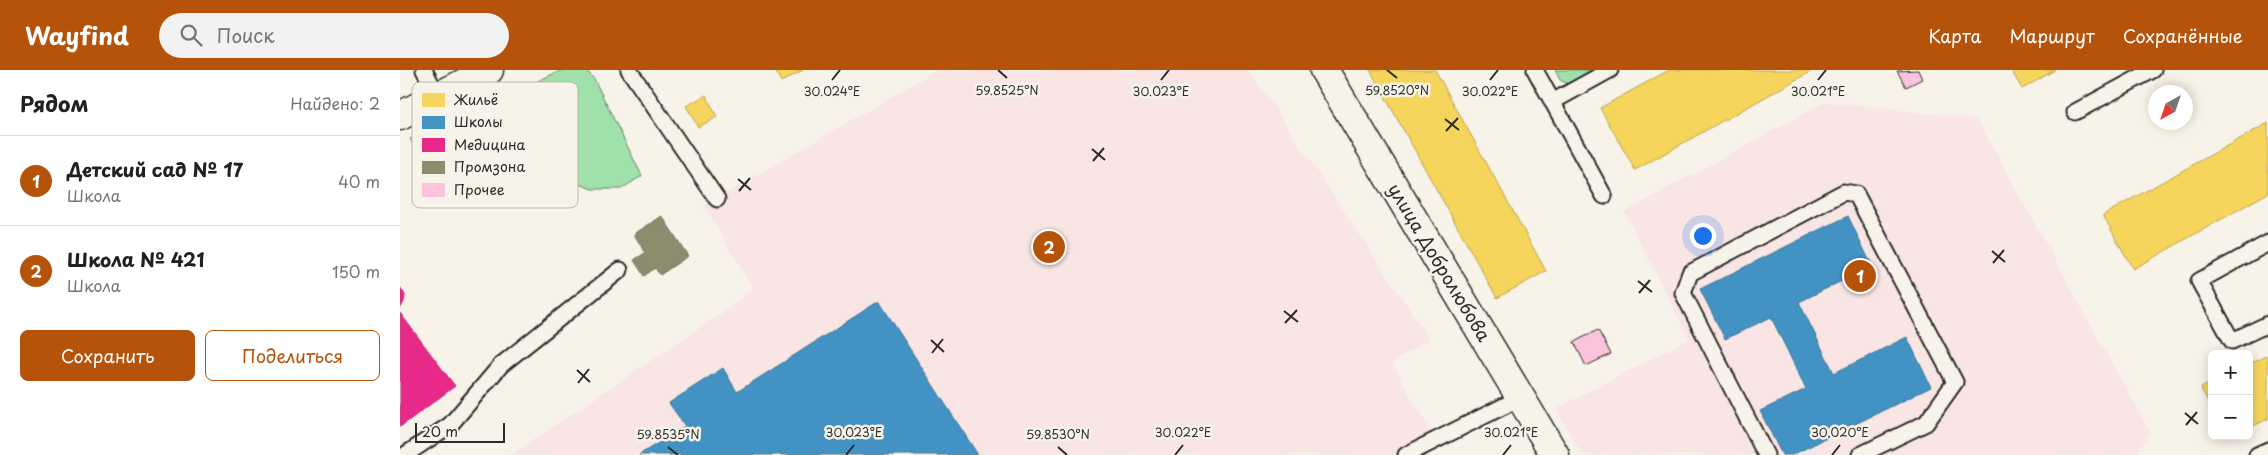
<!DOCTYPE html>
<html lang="ru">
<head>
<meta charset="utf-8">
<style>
  :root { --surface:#fff; --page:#f2f2f2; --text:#202124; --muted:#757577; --line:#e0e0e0; --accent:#b45309 }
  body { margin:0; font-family:"Playpen Sans",sans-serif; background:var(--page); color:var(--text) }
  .controls { position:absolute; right:15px; bottom:15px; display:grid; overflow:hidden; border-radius:8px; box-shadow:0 2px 12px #0003 }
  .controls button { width:45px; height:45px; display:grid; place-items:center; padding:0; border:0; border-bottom:1px solid var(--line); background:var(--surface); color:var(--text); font:25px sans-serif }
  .compass { position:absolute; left:1748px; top:15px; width:45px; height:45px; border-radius:50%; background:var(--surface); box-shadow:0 2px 12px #0003; rotate:220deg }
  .scale { position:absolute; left:15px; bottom:12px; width:90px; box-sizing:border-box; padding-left:5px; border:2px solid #2b2b2b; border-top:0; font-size:14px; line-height:18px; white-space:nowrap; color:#2b2b2b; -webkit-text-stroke:4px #f7f3e8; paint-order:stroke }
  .you { position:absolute; left:1302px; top:165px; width:18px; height:18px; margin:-12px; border:4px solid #fff; border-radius:50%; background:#1a73e8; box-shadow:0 0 0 8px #1a73e833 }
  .badge { display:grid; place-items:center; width:32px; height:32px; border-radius:50%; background:var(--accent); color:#fff; font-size:16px; font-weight:700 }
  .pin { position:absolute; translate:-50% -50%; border:2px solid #fff; box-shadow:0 1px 5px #0006 }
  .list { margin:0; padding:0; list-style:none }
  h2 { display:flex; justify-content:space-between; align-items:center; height:65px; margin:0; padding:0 20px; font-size:21px }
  h2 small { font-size:16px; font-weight:400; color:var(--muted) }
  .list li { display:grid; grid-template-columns:32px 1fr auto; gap:15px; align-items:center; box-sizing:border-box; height:90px; padding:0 20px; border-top:1px solid var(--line) }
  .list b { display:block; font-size:19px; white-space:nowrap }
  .list p { margin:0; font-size:16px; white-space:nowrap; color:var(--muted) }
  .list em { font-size:16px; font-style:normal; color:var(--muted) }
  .actions { display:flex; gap:10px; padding:15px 20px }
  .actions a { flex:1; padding:11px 0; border:1px solid var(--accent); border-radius:8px; text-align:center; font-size:18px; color:var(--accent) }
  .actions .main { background:var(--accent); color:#fff }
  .icon { flex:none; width:28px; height:28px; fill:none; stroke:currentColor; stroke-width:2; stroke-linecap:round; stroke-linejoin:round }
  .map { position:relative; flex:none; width:1868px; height:385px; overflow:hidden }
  header { display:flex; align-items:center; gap:30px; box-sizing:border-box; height:70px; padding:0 25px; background:var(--accent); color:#fff }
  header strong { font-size:24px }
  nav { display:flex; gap:28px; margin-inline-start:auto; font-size:18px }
  .search { width:350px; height:45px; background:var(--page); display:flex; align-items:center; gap:12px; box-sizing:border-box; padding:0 18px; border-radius:28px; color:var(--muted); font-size:19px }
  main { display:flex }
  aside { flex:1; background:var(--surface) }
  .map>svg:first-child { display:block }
</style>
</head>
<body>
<header>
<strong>Wayfind</strong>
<div class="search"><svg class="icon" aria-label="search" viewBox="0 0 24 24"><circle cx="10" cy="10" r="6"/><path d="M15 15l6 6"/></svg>Поиск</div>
<nav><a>Карта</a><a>Маршрут</a><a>Сохранённые</a></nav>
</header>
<main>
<aside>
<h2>Рядом<small>Найдено: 2</small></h2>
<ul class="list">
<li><span class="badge">1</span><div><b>Детский сад № 17</b><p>Школа</p></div><em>40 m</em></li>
<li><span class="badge">2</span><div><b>Школа № 421</b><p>Школа</p></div><em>150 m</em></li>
</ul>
<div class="actions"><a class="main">Сохранить</a><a>Поделиться</a></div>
</aside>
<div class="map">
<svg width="1868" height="385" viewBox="0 0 1868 385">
  <rect width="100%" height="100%" fill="#f7f3e8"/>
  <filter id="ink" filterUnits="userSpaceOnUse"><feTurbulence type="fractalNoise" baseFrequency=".02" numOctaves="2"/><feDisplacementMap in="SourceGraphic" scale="10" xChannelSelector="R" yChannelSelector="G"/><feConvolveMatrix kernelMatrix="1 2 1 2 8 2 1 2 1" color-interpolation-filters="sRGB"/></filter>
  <g filter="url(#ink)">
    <path fill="#f8e5e4" d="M537,0h312l178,265v5l-35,23 42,74 -35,18h-888l218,-147 24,-20 -49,-82z
      M1425,32l152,17 173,313 -14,23h-554l-26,-46 133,-70 -64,-127z"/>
    <path fill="#a0e0aa" stroke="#66866a" d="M162,0h24l8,9 48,97 -21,13h-29l-27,-11 -9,-13 -8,-26 -22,-3 -20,39 -28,10 -38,-4 -15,-17 -15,-25z
      M1155,0h45l-30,15 -10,-5z"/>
    <path fill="#f6d55c" stroke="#b9a24d" d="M375,0h28l-22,12z
      M970,0h65l111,201 -49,27z
      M1269,0h140l1,2 -175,98 -35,-62z
      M1611,0h44l-33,19z
      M306,25l11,22 -19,10 -12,-21z
      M1868,53v70l-135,76 -30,-54z
      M1868,285v64l-19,9v-64z
      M1812,312v28l-11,-22z"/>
    <path fill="#4393c3" stroke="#3c7495" d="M1448,146l24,50 -73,36 35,71 73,-36 24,50 -139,68h-10l-22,-44 46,-22 -35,-72 -46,22 -25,-50z
      M479,231l99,154h-339l46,-29 -16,-23 54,-35 14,24z"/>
    <path fill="#e7298a" stroke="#af2a6e" d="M0,217l5,8 -1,7 -4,7z
      M0,243l55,73 -55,41z"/>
    <path fill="#8c8c6e" stroke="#6f6f5a" d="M262,146l26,40 -28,19 -5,-7 -11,8 -10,-16 11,-7 -11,-19z"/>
    <path fill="#fcc4dc" stroke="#2b2b2b" d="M1518,0l4,9 -16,8 -9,-16z
      M1198,260l13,24 -25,12 -12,-24z"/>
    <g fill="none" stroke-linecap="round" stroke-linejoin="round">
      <defs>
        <path id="service" d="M24,0l14,26
          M229,0l88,129
          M1135,0l69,126
          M1152,32l58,-32
          M1675,42l78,-42
          M1868,173l-69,38 33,60 36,-17
          M5,385l45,-30 51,-60 119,-95
          M1006,385l114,-57
          M1366,385l-83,-162 7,-20 154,-81 12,2 99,188 -29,41 -66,32
          M1857,385l11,-5"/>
        <path id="minor" d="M924,0l231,385
          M0,46l89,-46"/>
      </defs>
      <use href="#service" stroke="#2b2b2b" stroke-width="19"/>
      <use href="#minor" stroke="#2b2b2b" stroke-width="31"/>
      <use href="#service" stroke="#f7f3e8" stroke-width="15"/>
      <use href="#minor" stroke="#f7f3e8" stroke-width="28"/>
    </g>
  </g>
  <path fill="none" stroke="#2b2b2b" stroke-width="2" d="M598,0l9,8M987,0l10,8M432,10l8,-10M761,10l8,-10M1090,10l8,-10M1418,10l8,-10M1045,49l14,11M1046,61l12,-13M692,79l13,11M693,91l11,-13M338,109l13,11M339,121l11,-13M1592,181l13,11M1593,193l11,-13M1238,211l14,11M1239,223l11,-13M884,241l14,11M885,253l12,-13M531,270l13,12M532,283l11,-14M177,300l13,12M178,313l11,-14M1785,343l13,11M1786,355l11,-13M268,377l10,8M658,377l9,8M446,385l8,-10M775,385l8,-10M1103,385l8,-10M1432,385l8,-10"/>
  <g text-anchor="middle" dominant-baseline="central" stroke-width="5" stroke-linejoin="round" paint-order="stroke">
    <g font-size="18" fill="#2b2b2b" stroke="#f7f3e8">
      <text transform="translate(1040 192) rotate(59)">улица Добролюбова</text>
    </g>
  </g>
  <rect x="12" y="12" width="166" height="126" rx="8" fill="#f7f3e8" stroke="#bab7af" stroke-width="1"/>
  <rect x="22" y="23" width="23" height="14" fill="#f6d55c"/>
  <rect x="22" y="46" width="23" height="13" fill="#4393c3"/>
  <rect x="22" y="68" width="23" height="14" fill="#e7298a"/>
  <rect x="22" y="91" width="23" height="13" fill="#8c8c6e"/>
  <rect x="22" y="113" width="23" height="14" fill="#fcc4dc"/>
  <g font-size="14" fill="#2b2b2b">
    <text x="54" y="35">Жильё</text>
    <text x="54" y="57">Школы</text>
    <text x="54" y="80">Медицина</text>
    <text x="54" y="102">Промзона</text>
    <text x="54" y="125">Прочее</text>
  </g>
  <g font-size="12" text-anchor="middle" fill="#2b2b2b" stroke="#f7f3e8" stroke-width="5" stroke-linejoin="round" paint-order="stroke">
    <text x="607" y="25">59.8525°N</text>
    <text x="997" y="25">59.8520°N</text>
    <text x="432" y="26">30.024°E</text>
    <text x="761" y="26">30.023°E</text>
    <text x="1090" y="26">30.022°E</text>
    <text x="1418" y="26">30.021°E</text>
    <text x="454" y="367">30.023°E</text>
    <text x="783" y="367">30.022°E</text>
    <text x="1111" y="367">30.021°E</text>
    <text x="1440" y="367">30.020°E</text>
    <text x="268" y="369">59.8535°N</text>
    <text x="658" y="369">59.8530°N</text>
  </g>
</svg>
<div class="controls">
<button>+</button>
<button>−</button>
</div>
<svg class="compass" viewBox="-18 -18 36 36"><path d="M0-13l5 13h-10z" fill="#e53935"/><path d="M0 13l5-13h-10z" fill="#757577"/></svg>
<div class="scale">20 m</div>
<div class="you"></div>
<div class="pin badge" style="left:1460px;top:206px">1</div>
<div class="pin badge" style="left:649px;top:177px">2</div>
</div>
</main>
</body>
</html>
